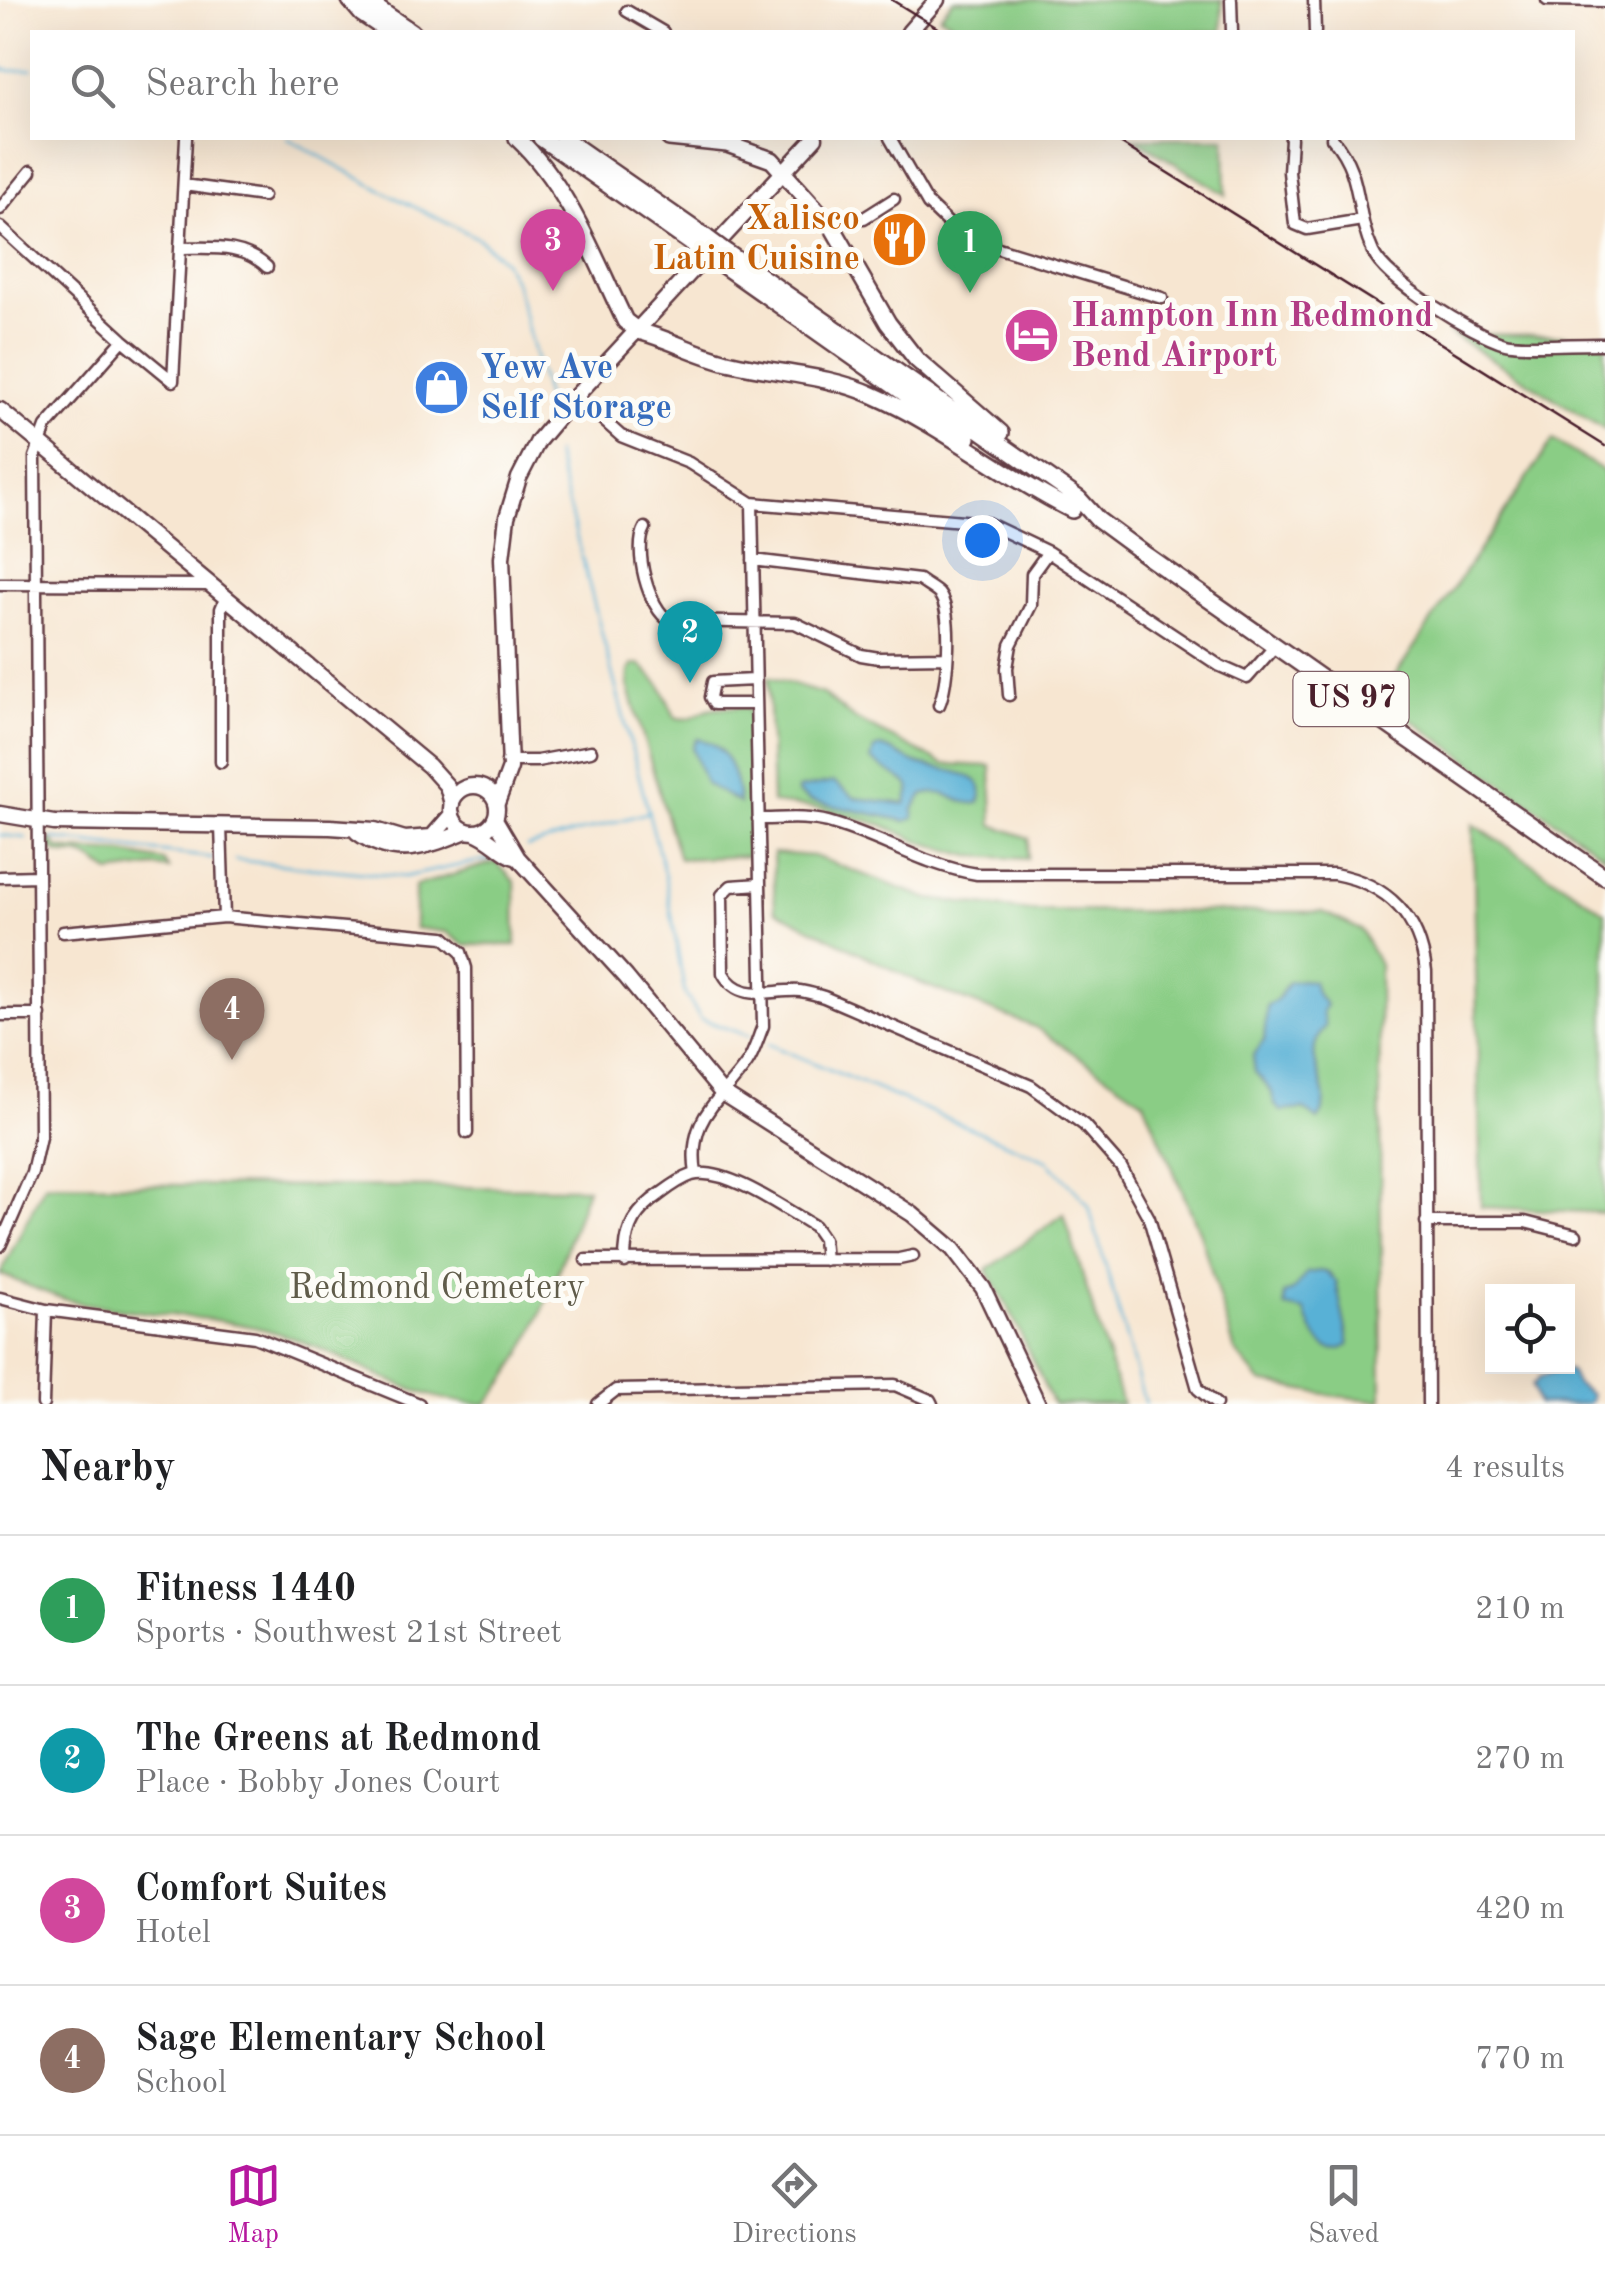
<!DOCTYPE html>
<html lang="en">
<head>
<meta charset="utf-8">
<style>
  :root { --surface:#fff; --page:#f6f6f6; --text:#202124; --muted:#757577; --line:#e0e0e0; --accent:#b5179e }
  body { margin:0; font-family:"Old Standard TT",serif; background:var(--page); color:var(--text) }
  .controls { position:absolute; right:30px; bottom:30px; display:grid; overflow:hidden; border-radius:0px; box-shadow:0 10px 40px #0002 }
  .controls button { width:90px; height:90px; display:grid; place-items:center; padding:0; border:0; border-bottom:2px solid var(--line); background:var(--surface); color:var(--text); font:50px sans-serif }
  .you { position:absolute; left:982px; top:540px; width:35px; height:35px; margin:-25px; border:8px solid #fff; border-radius:50%; background:#1a73e8; box-shadow:0 0 0 15px #1a73e833 }
  .badge { display:grid; place-items:center; width:65px; height:65px; border-radius:50%; background:var(--accent); color:#fff; font-size:32px; font-weight:700 }
  .pin { position:absolute; translate:-50% -82px; filter:drop-shadow(0 2px 5px #0008) }
  .pin::after { content:''; position:absolute; top:52px; width:35px; height:30px; background:inherit; clip-path:polygon(0 0,100% 0,50% 100%) }
  .list { margin:0; padding:0; list-style:none }
  h2 { display:flex; justify-content:space-between; align-items:center; height:130px; margin:0; padding:0 40px; font-size:42px }
  h2 small { font-size:32px; font-weight:400; color:var(--muted) }
  .list li { display:grid; grid-template-columns:65px 1fr auto; gap:30px; align-items:center; box-sizing:border-box; height:150px; padding:0 40px; border-top:2px solid var(--line) }
  .list b { display:block; font-size:38px; white-space:nowrap }
  .list p { margin:0; font-size:32px; white-space:nowrap; color:var(--muted) }
  .list em { font-size:32px; font-style:normal; color:var(--muted) }
  .icon { flex:none; width:55px; height:55px; fill:none; stroke:currentColor; stroke-width:2; stroke-linecap:round; stroke-linejoin:round }
  .map { position:relative; flex:none; width:1605px; height:1404px; overflow:hidden }
  .search { position:absolute; background:var(--surface); box-shadow:0 10px 40px #0002; left:30px; right:30px; top:30px; height:110px; display:flex; align-items:center; gap:25px; box-sizing:border-box; padding:0 35px; border-radius:0px; color:var(--muted); font-size:38px }
  .sheet { height:730px; background:var(--surface) }
  nav { display:flex; justify-content:space-around; align-items:center; box-sizing:border-box; height:140px; border-top:2px solid var(--line); background:var(--surface); font-size:28px; color:var(--muted) }
  nav a { display:grid; justify-items:center; gap:5px }
  nav .on { color:var(--accent) }
  .map>svg:first-child { display:block }
</style>
</head>
<body>
<div class="map">
<svg width="1605" height="1404" viewBox="0 0 1605 1404">
  <rect width="100%" height="100%" fill="#fdfcf7"/>
  <filter id="ink" filterUnits="userSpaceOnUse"><feTurbulence type="fractalNoise" baseFrequency=".01" numOctaves="2"/><feDisplacementMap in="SourceGraphic" scale="20" xChannelSelector="R" yChannelSelector="G"/><feConvolveMatrix kernelMatrix="1 2 1 2 8 2 1 2 1" color-interpolation-filters="sRGB"/></filter>
  <filter id="wash" filterUnits="userSpaceOnUse"><feTurbulence type="fractalNoise" baseFrequency=".0048" numOctaves="4" result="noise"/><feDisplacementMap in="SourceGraphic" scale="40" xChannelSelector="R" yChannelSelector="G"/><feGaussianBlur stdDeviation="2.25" result="paint"/><feColorMatrix in="noise" values="0 0 0 0 0 0 0 0 0 0 0 0 0 0 0 0 0 1.4 0 .05"/><feComposite in="paint" operator="in"/></filter>
  <g filter="url(#wash)">
    <rect width="100%" height="100%" fill="#f7e6d1"/>
    <path fill="#8acd85" stroke="#6a7658" stroke-width="2.5" d="M953,0h269v32h-255l-27,-16z
      M1134,138h91l1,57z
      M1451,334l154,2v94z
      M1553,440l52,32v384l-225,-158z
      M633,665h8l20,21 14,31c14,5 19,-2 31,-7 11,-5 30,-2 43,-2l3,148 -73,3 -51,-174 1,-14z
      M768,677l55,17 30,24 91,46 47,2 2,59 36,13 -2,21 -57,-3 -52,-15 -35,-16 -61,-16 -50,-6z
      M1473,824l132,88v301l-124,-6z
      M51,839l7,9 11,2 54,3 41,8 5,8 -14,-2 -45,6c-9,-8 -18,-15 -30,-18 -15,-2 -19,2 -33,-9z
      M773,853l41,3 115,43 101,12 293,1 38,18 18,35 3,436 -46,-5 -75,-14 -26,-31 -35,-118 -56,-132 -109,-74 -115,-44 -145,-73z
      M496,862l19,20 1,63h-52l-18,-13 -31,-4v-42z
      M45,1184l542,4c-22,65 -54,168 -101,216 -75,0 -139,-51 -209,-71 -64,-19 -140,-17 -205,-32 -24,-6 -49,-18 -72,-27z
      M1064,1214l58,190h-69l-44,-95 -22,-39z"/>
    <path fill="#58b1d6" stroke="#516880" stroke-width="2.5" d="M697,739c31,3 40,38 42,64l-34,-20 -13,-35z
      M880,747c14,3 23,11 36,16 17,8 81,6 62,40 -24,2 -29,-16 -55,-8l-9,13v10l-8,3 -96,-20 -12,-8v-4l36,-7 21,16 51,6 4,-15 -3,-6 -36,-23 3,-11z
      M1301,980l12,1 3,12 10,12 -4,6 3,15c-30,36 16,63 -7,94l-14,-11 -23,2 -6,-6 -4,-15 -16,-18 -2,-16 11,-15 3,-36 10,-5 11,-18z
      M1320,1271l8,2 8,8 13,64c-24,16 -39,-14 -44,-34l-20,-4 -1,-13 9,-3 14,-18z
      M1564,1369l6,2 6,13 15,11v6l-4,3h-49l-6,-18 7,-8z"/>
    <g fill="none" stroke-linecap="round" stroke-linejoin="round">
      <path stroke="#58b1d6" stroke-width="2.5" d="M0,68l12,3 20,-2
        M287,138l103,57 88,43 26,23 12,23 31,118
        M555,454l110,422 20,118 16,25 48,17
        M0,835l26,3
        M53,839l160,19
        M527,847l119,-34
        M235,860l169,17 95,-20
        M768,1044l279,116 41,44 57,200"/>
    </g>
  </g>
  <g filter="url(#ink)">
    <g fill="none" stroke-linecap="round" stroke-linejoin="round">
      <defs>
        <path id="minor" d="M1231,0l1,32
          M1314,0l1,32
          M1547,0l58,1
          M627,11l36,21
          M890,138l38,66 25,24 29,15 180,55
          M1291,138l-2,34 6,52 12,5 55,-9
          M1332,138c33,39 21,71 41,114 13,29 100,82 132,91 19,5 76,0 100,1
          M184,185l79,11
          M0,209l31,-38
          M864,218l30,-19
          M0,227l123,113 50,41
          M181,248c31,0 62,-4 86,19
          M173,381l13,-243
          M576,396l45,40 68,27 63,40 235,20 61,29
          M645,528c-12,21 3,81 25,93l125,2 66,32 18,3 67,-1
          M753,560l166,20c5,4 15,9 20,14 15,19 9,91 0,111
          M0,584l209,1
          M754,680l-41,2 -3,15 4,7h41
          M1009,695l-2,-27 4,-23 20,-40 1,-31 16,-22 172,114 27,12 28,-32
          M507,761h30l54,-10
          M221,762v-153l5,-12
          M758,819c23,0 48,-3 70,3 51,14 97,44 149,52h357c54,10 86,43 92,98l2,432
          M221,826l3,91
          M0,877l37,-1
          M760,884l-29,2 -9,9 1,78c17,31 49,16 77,18 8,1 17,4 24,6l207,89 53,39 37,42 28,51 49,171 18,15
          M63,932l161,-15 220,20 17,15 5,16 1,165
          M0,1015h40
          M696,1174c-9,-57 22,-70 51,-111 7,-10 11,-25 16,-37l-11,-523
          M1426,1222h99l51,13
          M0,1246l32,-73 8,-36 -5,-680 11,-30 77,-87
          M586,1260l313,-1 14,-3
          M625,1262c0,-28 5,-44 27,-62 13,-9 25,-20 40,-25 33,-9 93,34 122,51l9,13 2,21
          M0,1298l46,12 209,27 164,67
          M43,1404l3,-94
          M598,1404l18,-14 279,-5 35,15 2,4"/>
        <path id="major" d="M909,32l28,-32
          M0,410l429,356 18,20 5,18
          M451 809a23 23 0 1 1 46 0a23 23 0 1 1-46 0Z
          M497,803l13,-35 -8,-210 5,-41 12,-39 19,-37 38,-45 239,-258
          M0,814l54,9 276,4 45,3 30,9 27,-2 20,-23
          M495,819l23,39 108,119 96,116 190,121 41,35 30,39 55,116
          M357,832c38,28 70,15 109,-1
          M474,832c18,6 29,23 44,26"/>
        <path id="highway" d="M350,0l12,14 27,18
          M365,0l47,32
          M517,138c52,49 77,119 108,183l13,10c32,8 61,25 94,32 47,11 96,12 141,32 71,31 130,81 199,115
          M541,138l157,110
          M563,138l144,100
          M669,138l58,6 45,16 61,68 55,95 28,36 85,74
          M726,252l353,247 19,21 49,36 458,321
          M717,261l251,177"/>
      </defs>
      <use href="#minor" stroke="#643d44" stroke-width="15"/>
      <use href="#major" stroke="#643d44" stroke-width="19"/>
      <use href="#highway" stroke="#643d44" stroke-width="20"/>
      <use href="#minor" stroke="#fff" stroke-width="10"/>
      <use href="#major" stroke="#fff" stroke-width="14"/>
      <use href="#highway" stroke="#fff" stroke-width="15"/>
      <path stroke="#4a1f2b" stroke-width="2.5" d="M892,0l52,32
        M1112,138l493,308"/>
      <defs>
        <path id="highway-bridge" d="M707,238l19,14
          M698,248l19,13"/>
      </defs>
      <use href="#highway-bridge" stroke="#643d44" stroke-width="20" stroke-linecap="butt"/>
      <use href="#highway-bridge" stroke="#fff" stroke-width="15"/>
    </g>
  </g>
  <defs>
    <symbol id="restaurant-disc" viewBox="-11 -11 22 22"><circle r="9.5" fill="#e8710a" stroke="#fdfcf7"/><path d="M-5-6h1v4h1v-4h1v4h1v-4h1v5L-1.5 .5V6h-2V.5L-5-1ZM5-6V6H3V1.5H1.5Q1.5-4 5-6Z" fill="#fff"/></symbol>
    <symbol id="hotel-disc" viewBox="-11 -11 22 22"><circle r="9.5" fill="#d1479c" stroke="#fdfcf7"/><path d="M-6-4.5h1.5V1H6V5H4.5V3h-9V5H-6ZM-4 0a1.8 1.8 0 1 1 3.6 0ZM.5 0V-2.5h3Q6-2.5 6 0Z" fill="#fff"/></symbol>
    <symbol id="shop-disc" viewBox="-11 -11 22 22"><circle r="9.5" fill="#3f7fe0" stroke="#fdfcf7"/><path d="M-5-2.5h2.3a2.7 3.5 0 0 1 5.4 0H5L5.5 6h-11ZM-1.5-2.5h3a1.5 2.3 0 0 0-3 0Z" fill="#fff"/></symbol>
  </defs>
  <g fill-rule="evenodd">
    <use href="#restaurant-disc" x="868" y="208" width="63" height="63"/>
    <use href="#hotel-disc" x="1000" y="304" width="63" height="63"/>
    <use href="#shop-disc" x="410" y="356" width="63" height="63"/>
  </g>
  <g text-anchor="middle" dominant-baseline="central" stroke-width="10" stroke-linejoin="round" paint-order="stroke">
    <rect fill="#fdfcf7" stroke="#806168" stroke-width="2.5" x="1293.5" y="672" width="115" height="54" rx="8"/>
    <g font-size="32" font-weight="bold" fill="#4a1f2b">
      <text x="1351" y="699">US 97</text>
    </g>
    <g font-size="35" font-weight="bold" fill="#c56008" stroke="#fdfcf7" text-anchor="end">
      <text x="860" y="219">Xalisco<tspan x="860" dy="40">Latin Cuisine</tspan></text>
    </g>
    <g font-size="35" font-weight="bold" fill="#b23c85" stroke="#fdfcf7" text-anchor="start">
      <text x="1071" y="316">Hampton Inn Redmond<tspan x="1071" dy="40">Bend Airport</tspan></text>
    </g>
    <g font-size="35" font-weight="bold" fill="#366cbe" stroke="#fdfcf7" text-anchor="start">
      <text x="480" y="368">Yew Ave<tspan x="480" dy="40">Self Storage</tspan></text>
    </g>
    <g font-size="35" fill="#605c4a" stroke="#fdfcf7">
      <text x="437" y="1288">Redmond Cemetery</text>
    </g>
  </g>
</svg>
<div class="controls">
<button><svg class="icon" aria-label="locate" viewBox="0 0 24 24"><circle cx="12" cy="12" r="6"/><path d="M12 2v4M12 18v4M2 12h4M18 12h4"/></svg></button>
</div>
<div class="you"></div>
<div class="pin badge" style="left:970px;top:293px;background:#2e9e5b">1</div>
<div class="pin badge" style="left:690px;top:683px;background:#0f9aa8">2</div>
<div class="pin badge" style="left:553px;top:291px;background:#d1479c">3</div>
<div class="pin badge" style="left:232px;top:1060px;background:#8d6e63">4</div>
<div class="search"><svg class="icon" aria-label="search" viewBox="0 0 24 24"><circle cx="10" cy="10" r="6"/><path d="M15 15l6 6"/></svg>Search here</div>
</div>
<section class="sheet">
<h2>Nearby<small>4 results</small></h2>
<ul class="list">
<li><span class="badge" style="background:#2e9e5b">1</span><div><b>Fitness 1440</b><p>Sports · Southwest 21st Street</p></div><em>210 m</em></li>
<li><span class="badge" style="background:#0f9aa8">2</span><div><b>The Greens at Redmond</b><p>Place · Bobby Jones Court</p></div><em>270 m</em></li>
<li><span class="badge" style="background:#d1479c">3</span><div><b>Comfort Suites</b><p>Hotel</p></div><em>420 m</em></li>
<li><span class="badge" style="background:#8d6e63">4</span><div><b>Sage Elementary School</b><p>School</p></div><em>770 m</em></li>
</ul>
</section>
<nav>
<a class="on"><svg class="icon" aria-label="map" viewBox="0 0 24 24"><path d="M3 6l6-2 6 2 6-2v14l-6 2-6-2-6 2zM9 4v14M15 6v14"/></svg>Map</a>
<a><svg class="icon" aria-label="directions" viewBox="0 0 24 24"><path d="M12 3l9 9-9 9-9-9zM9 14v-3h6M13 9l2 2-2 2"/></svg>Directions</a>
<a><svg class="icon" aria-label="saved" viewBox="0 0 24 24"><path d="M7 4h10v16l-5-4-5 4z"/></svg>Saved</a>
</nav>
</body>
</html>
